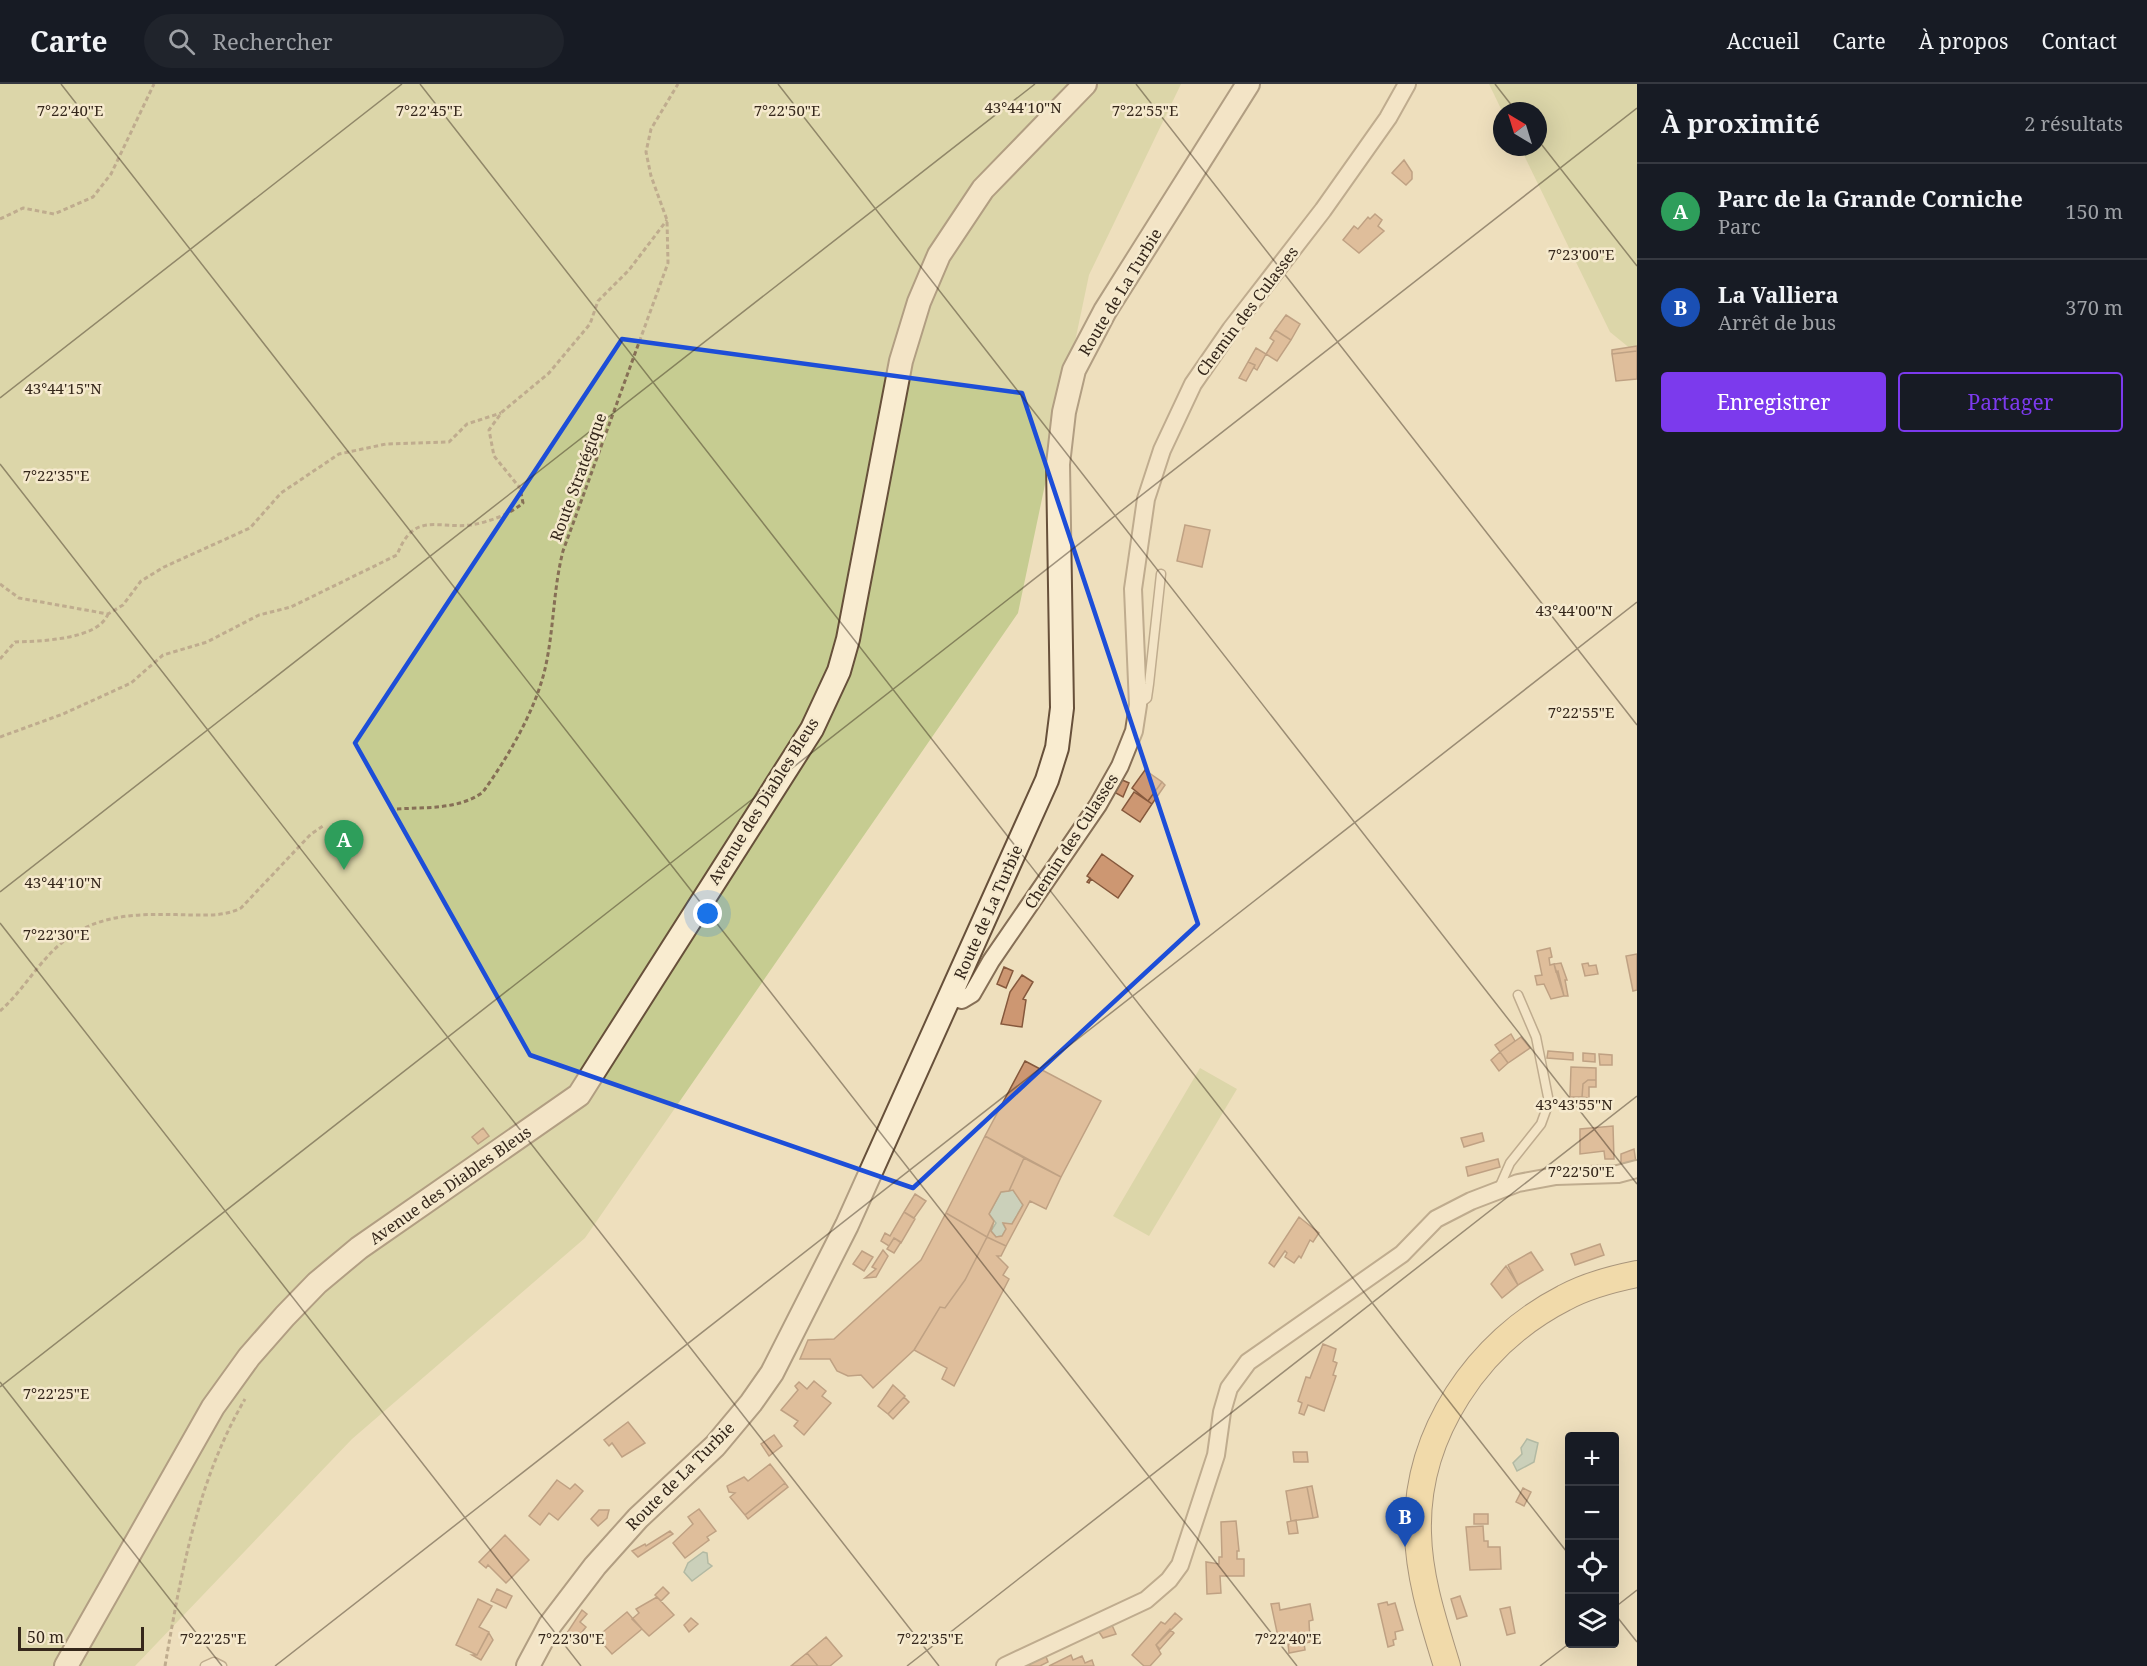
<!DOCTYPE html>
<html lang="fr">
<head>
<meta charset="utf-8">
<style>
  :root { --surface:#171b24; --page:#20242c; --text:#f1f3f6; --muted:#9ea1a6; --line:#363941; --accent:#7c3aed }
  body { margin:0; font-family:"Noto Serif",serif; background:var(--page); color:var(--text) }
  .controls { position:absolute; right:18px; bottom:18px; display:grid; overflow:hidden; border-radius:6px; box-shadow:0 6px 24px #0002 }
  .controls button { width:54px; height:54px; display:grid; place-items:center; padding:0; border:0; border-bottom:2px solid var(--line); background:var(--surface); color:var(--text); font:30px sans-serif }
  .compass { position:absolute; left:1493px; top:18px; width:54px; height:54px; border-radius:50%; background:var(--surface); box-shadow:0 6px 24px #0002; rotate:322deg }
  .scale { position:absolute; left:18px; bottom:15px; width:126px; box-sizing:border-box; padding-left:6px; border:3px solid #35271b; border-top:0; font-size:16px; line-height:21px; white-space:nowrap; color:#35271b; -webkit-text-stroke:4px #f5e9cd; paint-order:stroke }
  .you { position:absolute; left:708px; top:830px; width:21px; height:21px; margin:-15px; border:4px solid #fff; border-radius:50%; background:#1a73e8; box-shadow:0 0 0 9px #1a73e833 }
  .badge { display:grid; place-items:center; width:39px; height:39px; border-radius:50%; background:var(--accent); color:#fff; font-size:20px; font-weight:700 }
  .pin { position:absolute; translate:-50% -50px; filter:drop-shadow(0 2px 3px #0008) }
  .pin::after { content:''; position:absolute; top:32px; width:21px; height:18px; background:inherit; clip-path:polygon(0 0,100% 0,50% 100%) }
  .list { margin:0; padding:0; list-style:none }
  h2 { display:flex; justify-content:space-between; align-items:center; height:78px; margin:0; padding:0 24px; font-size:26px }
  h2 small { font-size:20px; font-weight:400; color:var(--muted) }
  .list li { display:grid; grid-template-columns:39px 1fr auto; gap:18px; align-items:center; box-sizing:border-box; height:96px; padding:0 24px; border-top:2px solid var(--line) }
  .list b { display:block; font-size:22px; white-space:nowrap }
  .list p { margin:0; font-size:20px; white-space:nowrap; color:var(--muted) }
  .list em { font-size:20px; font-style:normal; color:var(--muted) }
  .actions { display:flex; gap:12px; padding:18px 24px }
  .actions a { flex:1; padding:14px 0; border:2px solid var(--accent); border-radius:6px; text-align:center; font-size:21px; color:var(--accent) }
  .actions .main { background:var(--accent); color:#fff }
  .icon { flex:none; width:33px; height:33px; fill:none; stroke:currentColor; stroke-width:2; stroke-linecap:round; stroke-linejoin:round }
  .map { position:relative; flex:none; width:1637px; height:1582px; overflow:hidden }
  header { display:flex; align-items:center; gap:36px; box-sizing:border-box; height:84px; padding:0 30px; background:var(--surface); border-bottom:2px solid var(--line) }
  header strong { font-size:28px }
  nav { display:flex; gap:33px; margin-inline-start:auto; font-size:21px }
  .search { width:420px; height:54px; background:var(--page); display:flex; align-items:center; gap:15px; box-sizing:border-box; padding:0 21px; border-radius:33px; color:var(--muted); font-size:22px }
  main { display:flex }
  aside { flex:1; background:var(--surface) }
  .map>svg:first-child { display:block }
</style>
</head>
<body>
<header>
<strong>Carte</strong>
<div class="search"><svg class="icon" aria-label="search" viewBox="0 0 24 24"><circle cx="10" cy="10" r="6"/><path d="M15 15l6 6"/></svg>Rechercher</div>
<nav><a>Accueil</a><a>Carte</a><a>À propos</a><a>Contact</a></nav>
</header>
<main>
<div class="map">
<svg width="1637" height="1582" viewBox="0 0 1637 1582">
  <rect width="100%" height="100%" fill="#eedfbd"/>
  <path fill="#c6cc91" d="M0,0h1181l-92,191 -71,338 -433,625 -233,201 -217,227h-135z
    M1489,0h148v270l-27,-22 -90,-185h18v-36h-36z
    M1200,984l37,21 -88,147 -36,-20z"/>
  <path fill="#a1bfb6" stroke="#688d83" stroke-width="1.5" d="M1013,1106l10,15 -11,19h-9l3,5 -4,7 -6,1 -5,-6 5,-8 -7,-9 12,-22z
    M1527,1355l11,4 -4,19 -17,9 -4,-8 9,-9 -1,-6z
    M703,1468l4,1 1,10 4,3 -20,15 -8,-9 4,-9z"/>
  <path fill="#cd9772" stroke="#85583c" stroke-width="1.5" d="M1404,76l8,12v7l-6,6 -14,-12z
    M1375,130l7,6 -4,6 6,5 -25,22 -16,-13 11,-14 4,3 10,-12 2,2z
    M1286,231l14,9 -9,16 -16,-10z
    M1275,246l16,10 -14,21 -11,-7 8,-13 -4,-3z
    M1637,262v5l-25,3v-4z
    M1256,264l10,6 -9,16 -3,-2 1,-3 -7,-3z
    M1637,267v28l-21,2 -4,-27z
    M1248,278l7,3 -9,16 -7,-3z
    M1185,441l25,5 -8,37 -25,-6z
    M1145,686l17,12 -14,19 -16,-13z
    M1120,695l9,4 -6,14 -9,-5z
    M1162,698l3,3 -13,19 -4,-3z
    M1134,708l18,12 -12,18 -18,-12z
    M1102,770l31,22 -15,22 -27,-19 -2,4 -2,-1 3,-4 -3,-2z
    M1550,864l2,9 -3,1 1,7 4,-1 2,8 2,-1 6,25 -13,3 -7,-15 -7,1 -2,-9 7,-1 -5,-24z
    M1637,870v36l-4,1 -7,-35z
    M1561,879l6,17h-2l3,16h-4l-10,-32z
    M1588,879l1,3 7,-1 2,9 -13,2 -3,-12z
    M1004,883l9,4 -7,17 -9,-4z
    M1022,891l11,7 -10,17 3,1 -4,27 -21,-3 9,-32z
    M1511,950l4,7 -15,11 -5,-7z
    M1521,953l9,11 -22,15 -8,-11z
    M1548,967l25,2v7l-26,-2z
    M1500,968l8,11 -9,8 -8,-11z
    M1583,969l12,1v8l-12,-1z
    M1599,970l13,1v10h-12z
    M1025,977l76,40 -40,76 -76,-41z
    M1571,983l25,1v12h-8l-5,4 -1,13h-12z
    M1588,996h8v7h-7v11l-7,-1 1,-13z
    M1613,1042l1,33h-9l-1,-8 -24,3v-25z
    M483,1044l6,8 -11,8 -6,-7z
    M1482,1049l2,8 -20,6 -3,-9z
    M985,1052l39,22 -15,33 -8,1 -12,22 5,7 -7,16 -41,-24z
    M1634,1065l2,14 -15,5v-14z
    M1024,1074l37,19 -15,32 -16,-8 -24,45 -19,-9 7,-16 -3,10 5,6 6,-1 4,-7 -3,-6 9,1 11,-19 -10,-15 -4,1z
    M1498,1075l2,8 -32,9 -2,-9z
    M915,1110l11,7 -12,17 -10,-6z
    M904,1128l11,7 -14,24 -7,-5 -5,8 -8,-5 4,-8 5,3z
    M946,1129l41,24 -22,43 -20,28 -5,-1 -26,43 -41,38 -12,-13 -13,1 -11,-5 -7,-12h-30l8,-19 26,-1 87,-79z
    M1299,1133l20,16 -6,9 -3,-2 -9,18 -2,-2 -5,7 -9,-6 2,-4 -2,-2 -11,16 -5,-4z
    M987,1153l19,9 -5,10h-4l11,11 -5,8 6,4 -55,107 -12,-7 5,-11 -33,-18 26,-43 5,1 20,-28z
    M894,1154l7,4 -7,11 -7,-4z
    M1600,1160l4,11 -29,10 -4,-11z
    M883,1166l5,6 -12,21 -11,1 11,-9 -4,-2z
    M862,1167l11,6 -9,14 -11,-7z
    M1531,1168l12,18 -25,15 -10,-20z
    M1506,1182l12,19 -16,13 -11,-14z
    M1323,1260l13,5 -3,12 4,2 -4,12 3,1 -12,35 -16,-6 -4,10 -5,-2 3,-10 -4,-2 8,-24 4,1z
    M814,1297l12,10 -4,5 9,7 -27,32 -10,-9 4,-5 -17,-11 17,-20 -3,-4 4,-4 8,7z
    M893,1301l12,11 -17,18 -10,-8z
    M904,1313l5,5 -16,17 -5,-5z
    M628,1338l17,21 -23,14 -10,-14 -3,3 -5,-6z
    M774,1351l8,11 -13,10 -8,-12z
    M1293,1368h14l1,10h-14z
    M770,1380l15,19 -40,32 -15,-18 5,-4 -6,-1 -2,-6 17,-9 4,4z
    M557,1396l13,9 5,-5 8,7 -25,29 -9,-7 -9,12 -11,-9z
    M785,1399l3,4 -40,32 -3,-4z
    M1312,1402l6,31 -5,1 -6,-31z
    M1307,1403l6,31 -22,3 -5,-30z
    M1523,1404l8,4 -7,14 -8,-4z
    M699,1425l17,22 -9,6 2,3 -24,18 -12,-15 20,-19 -5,-7z
    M599,1426h10l-2,8 -9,8 -7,-7z
    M1474,1430h14v10h-14z
    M1296,1436l2,13 -9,1 -2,-12z
    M1236,1437l3,30h-2v8h7v17h-24l1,17 -14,1 -1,-32 13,2v-7h3l-1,-35z
    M1483,1442l1,15h4v6h12l1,22 -31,1 -4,-43z
    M670,1447l3,3 -35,23 -6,-6 13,-7 1,2z
    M505,1451l24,25 -23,23 -18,-18 -2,3 -7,-6z
    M663,1503l6,6 -8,8 -6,-6z
    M497,1505l15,7 -6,12 -15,-7z
    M1460,1512l7,20 -10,3 -6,-20z
    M657,1513l17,18 -25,21 -17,-17 7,-6 -3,-4z
    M478,1515l14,7 -13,21 10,5 -12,23 -21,-10z
    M1387,1518l1,3 7,-2 8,27 -8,2 1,7 -3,1 1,5 -6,2 -10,-43z
    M1279,1519l1,7 30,-6 3,16 -4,1 1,21 -6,1 1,7 -16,3 -1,-9h4l-1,-9 -13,2 -7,-33z
    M1510,1523l5,26 -8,2 -7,-26z
    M582,1526l5,4 -7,8 6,5 -13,16 -8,-7z
    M627,1528l15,17 -30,25 -15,-17z
    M1175,1529l7,6 -26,26 5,9 -11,12h-6l-12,-11 29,-33 4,2z
    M691,1534l7,6 -9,8 -5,-7z
    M1111,1539l5,11 -13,4 -6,-9z
    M1170,1545l4,4 -14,16 -4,-4z
    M489,1549l4,7 -12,20 -9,-5h5z
    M826,1553l16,19 -12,10h-12l-11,-13z
    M807,1569l11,13h-27z
    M1045,1570l3,8 -8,4h-10l-2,-4z
    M1071,1571l2,5 9,-4 3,7 7,-3 2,6h-45z"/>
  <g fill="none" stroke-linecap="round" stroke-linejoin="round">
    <defs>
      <path id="lane" d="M1138,621l9,-7 2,-14 12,-110
        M1499,1104l11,-25 31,-39 8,-22 -13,-65 -18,-42
        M205,1582l9,-4 8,4"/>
      <path id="street" d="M950,913l12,3 10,-6 19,-33 107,-156 22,-39 14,-35 4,-26 -5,-116 13,-90 16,-49 31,-66 38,-55 92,-119 65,-92 19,-34
        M1005,1582l141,-66 23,-20 11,-15 36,-110 6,-43 7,-24 19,-26 154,-108 34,-35 35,-18 47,-18 38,-7 62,-2 19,-5"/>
      <path id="secondary" d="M66,1582l147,-259 36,-50 36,-41 32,-33 42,-35 220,-153 26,-41 207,-325 27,-58 9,-32 53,-278 18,-59 20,-47 44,-66 102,-105
        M528,1582l22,-41 45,-59 43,-48 77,-72 36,-43 21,-30 75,-148 200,-445 10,-32 5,-40 -4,-244 6,-52 10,-42 31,-59 143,-227"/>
      <path id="primary" d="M1447,1582c-13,-43 -28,-87 -29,-133 -3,-99 60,-191 146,-235 22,-12 48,-19 73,-24"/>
    </defs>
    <use href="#lane" stroke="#866f56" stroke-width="11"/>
    <use href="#street" stroke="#866f56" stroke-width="20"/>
    <use href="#secondary" stroke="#67503a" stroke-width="26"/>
    <use href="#primary" stroke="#533d2b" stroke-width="28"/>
    <path stroke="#866f56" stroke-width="3" stroke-dasharray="4.5 3" stroke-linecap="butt" d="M0,135l23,-11 31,6 39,-17 18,-23 43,-90
      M0,500l19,14 89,16 15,-9 18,-24 23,-14 86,-39 31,-35 58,-39 47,-10 63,-2 18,-18 34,-11
      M0,575l15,-17c25,-1 83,-2 93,-28
      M0,653l63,-23 68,-31 32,-28 44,-13 52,-27 32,-8 106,-52c17,-44 39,-26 74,-30 18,-3 39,-11 52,-22l-3,-15 -26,-32 -5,-26 13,-18 47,-39 41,-49 8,-23 31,-31 38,-50
      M397,725c28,-2 62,1 86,-17 25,-35 52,-81 62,-123 9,-39 8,-79 18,-118l105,-288 -1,-43 -16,-44 -5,-24 5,-23 27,-45
      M0,927c25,-22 41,-54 68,-73 37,-27 81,-24 124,-23 18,0 33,1 49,-7l70,-74 12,-8
      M165,1582c16,-92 32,-185 80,-267"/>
    <use href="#lane" stroke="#f9ecd0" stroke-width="8"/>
    <use href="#street" stroke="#f9ecd0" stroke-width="16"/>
    <use href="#secondary" stroke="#f9ecd0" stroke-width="22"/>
    <use href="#primary" stroke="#f3d493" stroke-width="26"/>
  </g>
  <path d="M0 0H1637V1582H0ZM622,255l400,54 176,531 -285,264 -383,-133 -175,-312z" fill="#eedfbd" fill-opacity=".55" fill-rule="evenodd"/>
  <path fill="none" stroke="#1d4ed8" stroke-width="4.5" stroke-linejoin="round" d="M622,255l400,54 176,531 -285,264 -383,-133 -175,-312z"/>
  <path fill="none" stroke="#35271b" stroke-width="1.5" stroke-opacity="0.45" d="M61,0l1236,1582M420,0l1150,1472M778,0l859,1100M1136,0l501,641M1495,0l21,27M1538,56l99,126M0,314l402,-314M0,380l939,1202M0,808l1035,-808M0,839l581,743M0,1298l222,284M0,1303l1637,-1279M1614,1524l23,-18M1614,1529l23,29M275,1582l1362,-1064M907,1582l730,-570M1540,1582l30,-23"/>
  <g text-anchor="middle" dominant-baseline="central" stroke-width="5" stroke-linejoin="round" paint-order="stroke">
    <g font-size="16" fill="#35271b" stroke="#f5e9cd">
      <text transform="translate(1120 208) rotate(-59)">Route de La Turbie</text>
      <text transform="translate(1247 227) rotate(-53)">Chemin des Culasses</text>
      <text transform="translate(578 393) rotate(-70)">Route Stratégique</text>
      <text transform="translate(763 717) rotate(-58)">Avenue des Diables Bleus</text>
      <text transform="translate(1071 757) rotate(-57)">Chemin des Culasses</text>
      <text transform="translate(988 828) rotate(-66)">Route de La Turbie</text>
      <text transform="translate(450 1101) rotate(-35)">Avenue des Diables Bleus</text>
      <text transform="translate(680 1392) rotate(-45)">Route de La Turbie</text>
    </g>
  </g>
  <g font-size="15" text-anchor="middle" fill="#35271b" stroke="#f5e9cd" stroke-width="5" stroke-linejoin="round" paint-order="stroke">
    <text x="1023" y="29">43°44'10"N</text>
    <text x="787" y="32">7°22'50"E</text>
    <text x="70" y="32">7°22'40"E</text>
    <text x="429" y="32">7°22'45"E</text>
    <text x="1145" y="32">7°22'55"E</text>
    <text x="1581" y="176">7°23'00"E</text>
    <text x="63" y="310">43°44'15"N</text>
    <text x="56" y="397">7°22'35"E</text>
    <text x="1574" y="532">43°44'00"N</text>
    <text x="1581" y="634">7°22'55"E</text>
    <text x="63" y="804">43°44'10"N</text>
    <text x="56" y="856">7°22'30"E</text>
    <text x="1574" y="1026">43°43'55"N</text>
    <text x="1581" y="1093">7°22'50"E</text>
    <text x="56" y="1315">7°22'25"E</text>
    <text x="213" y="1560">7°22'25"E</text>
    <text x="571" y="1560">7°22'30"E</text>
    <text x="930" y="1560">7°22'35"E</text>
    <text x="1288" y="1560">7°22'40"E</text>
  </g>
</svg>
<div class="controls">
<button>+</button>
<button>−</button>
<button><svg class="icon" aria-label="locate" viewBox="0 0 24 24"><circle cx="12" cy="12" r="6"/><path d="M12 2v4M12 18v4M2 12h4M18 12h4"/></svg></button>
<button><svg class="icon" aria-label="layers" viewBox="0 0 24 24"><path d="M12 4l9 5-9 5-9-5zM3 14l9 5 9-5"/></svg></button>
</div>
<svg class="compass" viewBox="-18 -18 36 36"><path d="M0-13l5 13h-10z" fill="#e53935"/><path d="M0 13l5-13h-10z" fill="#9ea1a6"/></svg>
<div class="scale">50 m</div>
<div class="you"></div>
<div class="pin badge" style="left:344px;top:786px;background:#2e9e5b">A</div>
<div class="pin badge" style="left:1405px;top:1463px;background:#1a4fb4">B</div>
</div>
<aside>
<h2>À proximité<small>2 résultats</small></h2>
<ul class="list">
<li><span class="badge" style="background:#2e9e5b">A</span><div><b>Parc de la Grande Corniche</b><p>Parc</p></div><em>150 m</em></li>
<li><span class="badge" style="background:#1a4fb4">B</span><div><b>La Valliera</b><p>Arrêt de bus</p></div><em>370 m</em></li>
</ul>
<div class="actions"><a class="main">Enregistrer</a><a>Partager</a></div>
</aside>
</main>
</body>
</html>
